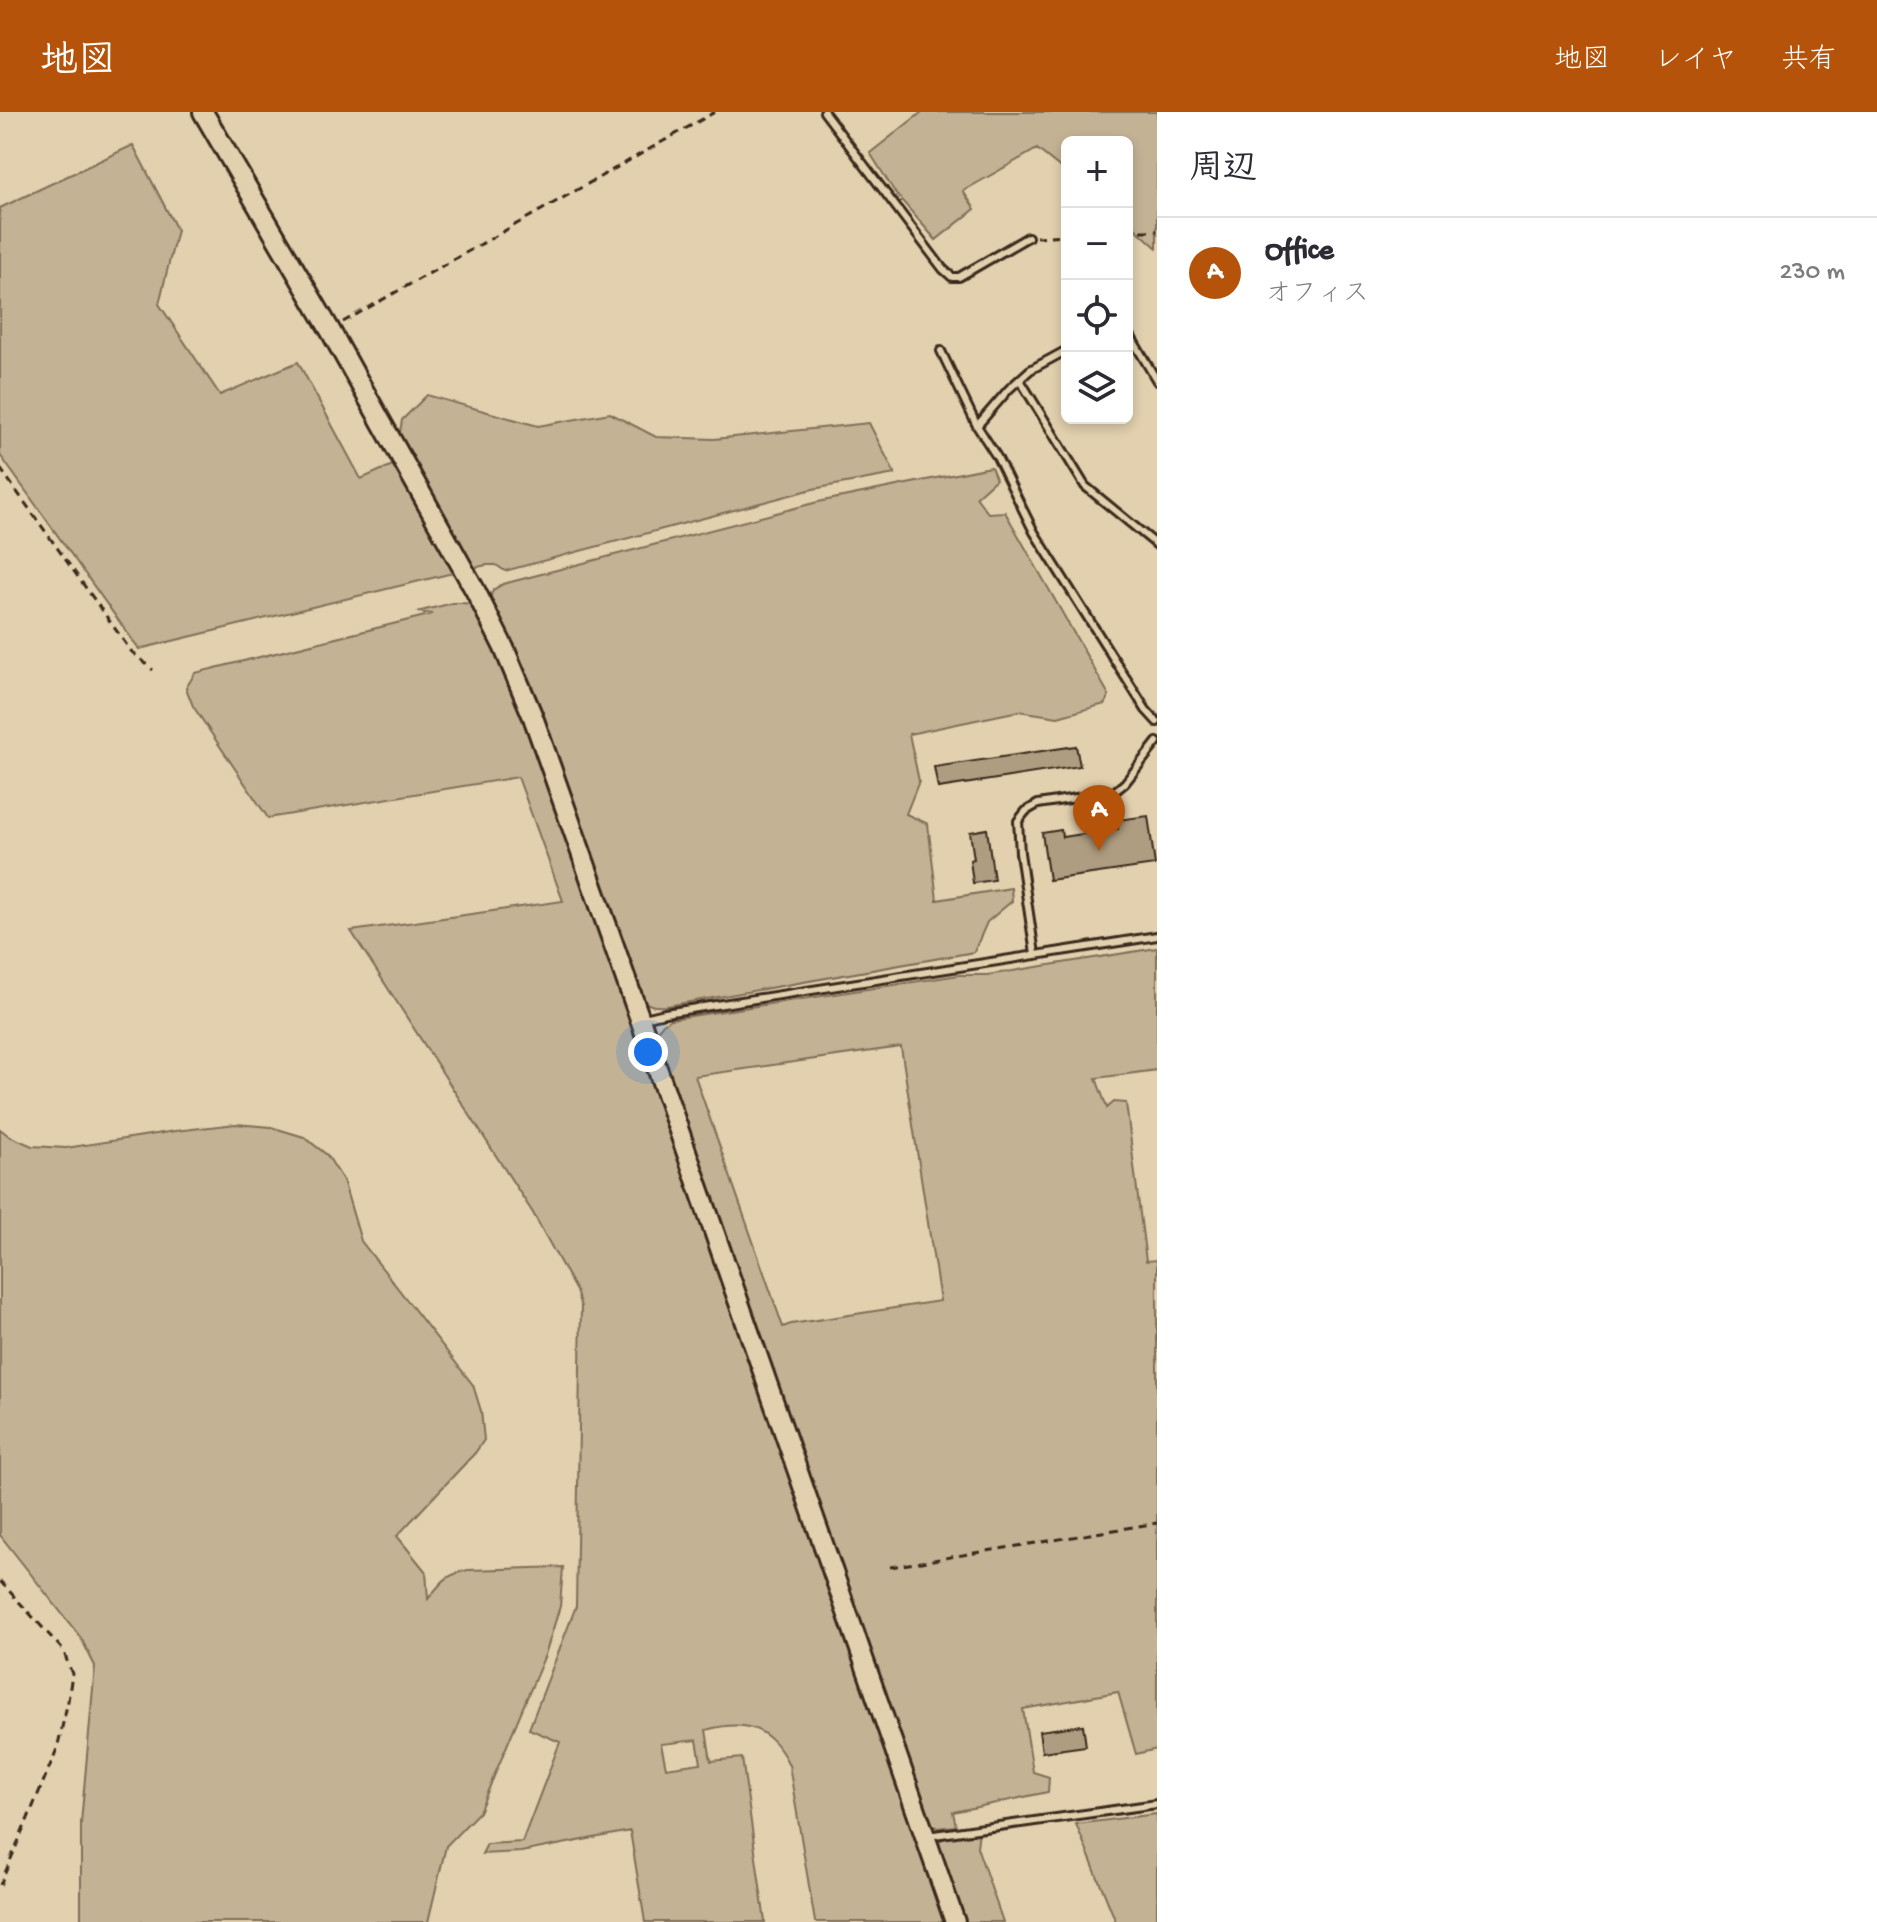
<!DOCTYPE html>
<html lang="ja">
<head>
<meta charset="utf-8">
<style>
  :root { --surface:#fff; --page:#f2f2f3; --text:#2b2b33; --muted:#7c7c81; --line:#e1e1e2; --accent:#b45309 }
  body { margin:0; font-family:"Gochi Hand","Klee One",sans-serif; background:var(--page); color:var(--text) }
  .controls { position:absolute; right:24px; top:24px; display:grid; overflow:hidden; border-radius:12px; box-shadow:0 4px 12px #0003 }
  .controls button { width:72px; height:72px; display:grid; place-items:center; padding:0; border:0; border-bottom:2px solid var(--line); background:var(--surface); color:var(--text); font:40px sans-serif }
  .you { position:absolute; left:648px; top:940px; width:28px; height:28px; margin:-20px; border:6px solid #fff; border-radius:50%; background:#1a73e8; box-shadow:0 0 0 12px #1a73e833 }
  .badge { display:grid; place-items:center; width:52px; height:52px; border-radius:50%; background:var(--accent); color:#fff; font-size:26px; font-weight:700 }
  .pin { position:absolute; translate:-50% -66px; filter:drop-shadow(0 2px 4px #0008) }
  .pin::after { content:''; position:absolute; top:42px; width:28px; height:24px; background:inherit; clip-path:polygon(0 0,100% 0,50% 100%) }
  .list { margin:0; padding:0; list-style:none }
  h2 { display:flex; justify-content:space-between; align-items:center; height:104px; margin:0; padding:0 32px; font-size:34px }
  h2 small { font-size:26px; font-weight:400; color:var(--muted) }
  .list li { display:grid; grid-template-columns:52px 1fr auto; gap:24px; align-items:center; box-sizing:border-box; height:112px; padding:0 32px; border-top:2px solid var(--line) }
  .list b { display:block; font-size:30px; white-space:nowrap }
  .list p { margin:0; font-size:26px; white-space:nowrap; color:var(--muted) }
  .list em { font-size:26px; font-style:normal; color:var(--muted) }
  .icon { flex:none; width:44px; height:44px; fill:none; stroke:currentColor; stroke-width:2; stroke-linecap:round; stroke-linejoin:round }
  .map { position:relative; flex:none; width:1157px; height:1810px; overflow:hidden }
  header { display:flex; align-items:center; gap:48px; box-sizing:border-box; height:112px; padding:0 40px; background:var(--accent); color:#fff }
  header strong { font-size:38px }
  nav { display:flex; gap:44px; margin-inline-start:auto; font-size:28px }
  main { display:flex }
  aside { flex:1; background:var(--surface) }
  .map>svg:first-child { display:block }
</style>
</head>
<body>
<header>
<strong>地図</strong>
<nav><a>地図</a><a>レイヤ</a><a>共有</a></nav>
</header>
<main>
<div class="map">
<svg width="1157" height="1810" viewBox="0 0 1157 1810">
  <rect width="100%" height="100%" fill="#e2d0ae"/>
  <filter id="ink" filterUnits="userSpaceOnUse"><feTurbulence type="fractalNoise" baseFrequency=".0125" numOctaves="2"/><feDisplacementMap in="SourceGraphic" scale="16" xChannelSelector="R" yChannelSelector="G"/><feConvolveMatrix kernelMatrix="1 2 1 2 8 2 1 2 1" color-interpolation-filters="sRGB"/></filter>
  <g filter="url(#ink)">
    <path fill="#c4b294" stroke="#806e59" stroke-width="2" fill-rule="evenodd" d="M922,0h235v136l-30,-27v-79h-60v31l-30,-24 -74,42 12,18 -39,31 -40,-46 -26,-41z
      M133,33l44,85 -18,74 61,91 78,-33 63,117 34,-15 7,-44 25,-25 111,31 72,-13 46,24 58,2 155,-16 26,51 -82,15 -308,82 -9,-6h-10l-347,84 -139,-194v-247z
      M991,355l5,12 -20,18 12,16 17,-1 104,183 -4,9 -47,13 -39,-6 -110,23 10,47 -13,33 22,10 9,76 74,-12 1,13 -25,21 -13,30 -307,54c-13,1 -19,0 -28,-9l-148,-393c-2,-11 2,-15 12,-20l315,-82z
      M453,491c6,0 14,-1 19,2 12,9 45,91 53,109l422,1208h-132l-26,-157c-18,-38 -44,-46 -83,-35l5,31 31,-3 23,164h-120l-15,-91 -109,21 -39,2 5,-10 35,-2 38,-100 -31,-13 47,-123 5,-299 -5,-16 -43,-78 -182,-282 212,-30 -45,-124 -250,41 -75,-112 -7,-18 9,-15 238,-59 -16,-2zM697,1628l4,23 -35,5 -5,-24z
      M1157,836v122l-61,8 11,30 7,-6 12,1 20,158 11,-1v489l-21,5 -18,-62 -95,17 10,63 16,5 -1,15 -95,20 3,14 -19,2 -9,-7 -274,-782c2,-11 8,-15 17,-20l288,-44h28zM901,935l39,254 -149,23 -8,3 -88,-251z
      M236,1012l35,3 33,10 23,18 16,25 18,61 112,144 8,26 3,29 -9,13 -78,83 29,36 2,27c14,-17 17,-24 40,-29l95,-3 -3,39 -15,49 -66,157 -33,34 -18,76h-347v-99l14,-157 -14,-28 -81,-103v-406l9,7 23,10 34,2 109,-17z
      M1157,1702v108h-41l-40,-98z
      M979,1719l-2,16 26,75h-41l-26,-72 2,-8 6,-4z"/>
    <path fill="#af9d81" stroke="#3b2a1e" stroke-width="2" d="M1076,634l4,20 -142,22 -4,-21z
      M1148,704l7,49 -106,15 -7,-47 19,-3 1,7 56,-8 -1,-9z
      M987,717l7,51 -21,3 -3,-23 4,-1 -4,-27z
      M1083,1613l3,21 -44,6 -3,-21z"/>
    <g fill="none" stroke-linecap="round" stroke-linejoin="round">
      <defs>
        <path id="lane" d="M824,0l119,157 9,8h7l69,-40
          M1127,218l30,51
          M941,239l36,75 20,31 37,75 112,178 11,12
          M1020,268l65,106 72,59
          M977,314l32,-37 21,-19 37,-20
          M1035,842l-15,-101 -2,-32 8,-10 12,-7 76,-12 11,-9 32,-41
          M644,906l21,-5 492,-77
          M927,1724l230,-32"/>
        <path id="secondary" d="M203,0l127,218 145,260 29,58 29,69 107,302 315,903"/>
      </defs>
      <use href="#lane" stroke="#3b2a1e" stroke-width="12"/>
      <use href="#secondary" stroke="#3b2a1e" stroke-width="24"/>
      <path stroke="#3b2a1e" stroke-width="3" stroke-dasharray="8 6" stroke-linecap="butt" d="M1127,119h30
        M1036,125l31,-2
        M343,210l372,-210
        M0,356l131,183 22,19
        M890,1455l267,-44
        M0,1469l63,69 9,24 -4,27 -11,48 -57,136"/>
      <use href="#lane" stroke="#e2d0ae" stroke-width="6"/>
      <use href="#secondary" stroke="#e2d0ae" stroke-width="18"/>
    </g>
  </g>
</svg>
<div class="controls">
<button>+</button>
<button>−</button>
<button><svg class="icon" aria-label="locate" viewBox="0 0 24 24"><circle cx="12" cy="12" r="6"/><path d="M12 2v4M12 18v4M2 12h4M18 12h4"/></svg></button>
<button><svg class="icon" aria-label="layers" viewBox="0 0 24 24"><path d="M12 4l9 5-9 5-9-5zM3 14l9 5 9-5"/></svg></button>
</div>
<div class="you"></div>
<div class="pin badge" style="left:1099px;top:739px">A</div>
</div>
<aside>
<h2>周辺<small></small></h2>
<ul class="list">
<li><span class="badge">A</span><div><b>Office</b><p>オフィス</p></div><em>230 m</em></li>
</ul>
</aside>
</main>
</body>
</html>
